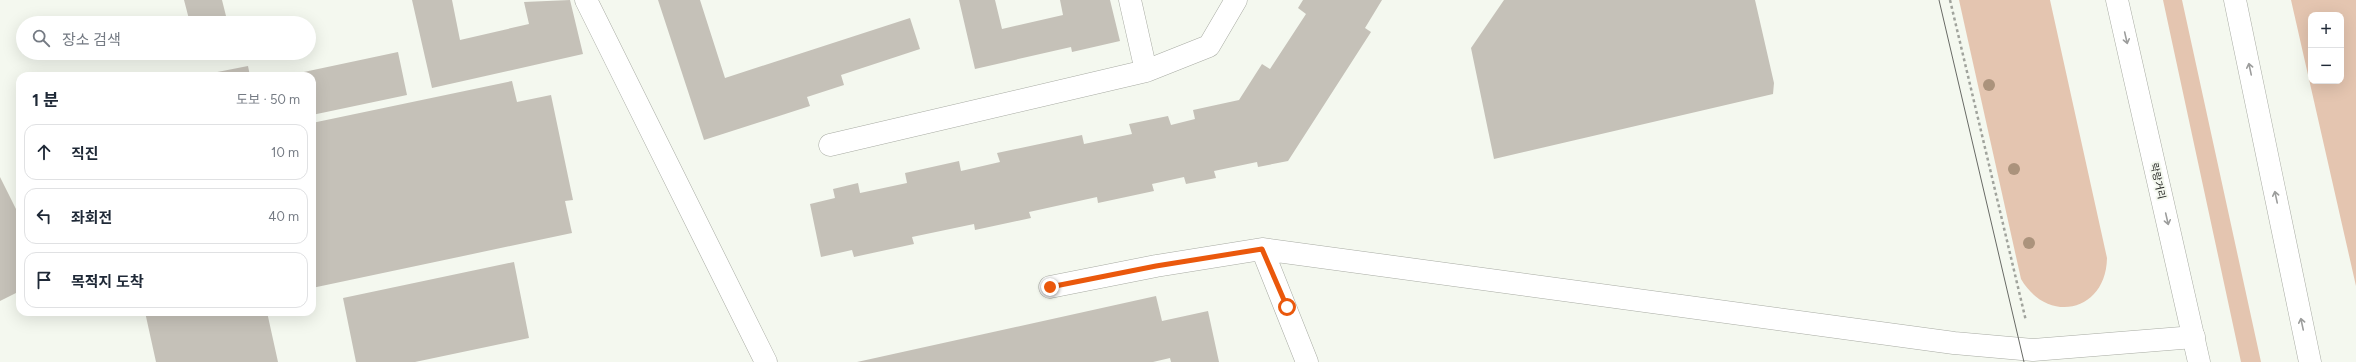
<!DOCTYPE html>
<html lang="ko">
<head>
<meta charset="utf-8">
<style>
  :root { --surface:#fff; --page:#f6f6f7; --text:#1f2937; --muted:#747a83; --line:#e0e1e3 }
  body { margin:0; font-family:Figtree,"Noto Sans KR",sans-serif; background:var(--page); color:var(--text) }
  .controls { position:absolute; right:12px; top:12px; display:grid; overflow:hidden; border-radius:8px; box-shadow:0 4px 16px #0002 }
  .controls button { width:36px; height:36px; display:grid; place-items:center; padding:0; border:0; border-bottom:1px solid var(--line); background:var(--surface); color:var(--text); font:20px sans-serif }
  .stop { position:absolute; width:12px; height:12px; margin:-9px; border:3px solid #ea580c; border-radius:50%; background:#fff }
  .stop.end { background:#ea580c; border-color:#fff; box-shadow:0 1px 4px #0008 }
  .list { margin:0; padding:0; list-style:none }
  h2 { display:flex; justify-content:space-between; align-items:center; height:52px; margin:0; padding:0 16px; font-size:17px }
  h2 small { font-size:13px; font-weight:400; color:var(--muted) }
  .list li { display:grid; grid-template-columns:26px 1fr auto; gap:12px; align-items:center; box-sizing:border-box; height:56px; margin:0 8px 8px; padding:0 8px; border:1px solid var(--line); border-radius:12px }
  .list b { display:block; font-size:15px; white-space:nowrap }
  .list em { font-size:13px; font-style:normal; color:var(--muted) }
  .icon { flex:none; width:22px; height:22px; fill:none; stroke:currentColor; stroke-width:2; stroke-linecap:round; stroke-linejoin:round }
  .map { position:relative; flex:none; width:2356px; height:362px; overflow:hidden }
  .search { position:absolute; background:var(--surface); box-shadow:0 4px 16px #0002; left:16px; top:16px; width:300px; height:44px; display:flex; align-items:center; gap:10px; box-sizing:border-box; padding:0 14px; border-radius:22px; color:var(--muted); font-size:15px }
  .panel { position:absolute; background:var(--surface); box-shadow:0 4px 16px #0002; left:16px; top:72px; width:300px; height:244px; border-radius:12px }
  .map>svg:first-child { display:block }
</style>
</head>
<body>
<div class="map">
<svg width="2356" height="362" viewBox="0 0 2356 362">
  <rect width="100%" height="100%" fill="#f4f8ef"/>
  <path fill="#e4c5b0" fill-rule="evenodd" d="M1959,0h91l57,258c-1,54 -59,67 -86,21z
    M2163,0h19l79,362h-20z
    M2291,0h65v286zM2311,15h30v66h-30z"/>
  <path fill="#c5c1b8" d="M184,0h38l4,16 -36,7z
    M412,0h40l8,40 69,-16 -5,-22 46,-2 13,54 -151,34z
    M658,0h42l25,78 185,-60 10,31 -79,26 3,10 -37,12 3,9 -106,34z
    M959,0h36l7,29 61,-14 -3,-15h50l10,41 -48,11 -1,-5 -96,22z
    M1303,0h79l-17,28 6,4 -83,129 -30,6 -1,-5 -43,9 2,7 -30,6 -2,-7 -32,7 2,7 -56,12 -1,-6 -68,15 2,6 -56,12 -1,-6 -62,13 2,7 -60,13 -2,-7 -31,7 -11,-53 25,-6 -2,-9 25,-6 2,10 47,-10 -2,-10 54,-12 2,10 39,-9 -3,-9 85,-18 2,9 48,-10 -3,-10 39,-8 3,9 24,-6 -2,-9 46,-10 23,-36 8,5 36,-55 -8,-6z
    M1504,0h251l19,83 -1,11 -279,65 -23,-111z
    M398,52l9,43 -95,20v-39h-27z
    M248,66l2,10h-48v-1z
    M512,81l5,21 34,-7 22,105 -8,1 7,32 -260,55v-165z
    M0,177l20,40v74l-20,10z
    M514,262l15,76 -114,24h-59l-13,-64z
    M1156,296l6,25 46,-10 11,51h-48l-1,-4 -17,4h-296z
    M145,312h122l11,50h-122z"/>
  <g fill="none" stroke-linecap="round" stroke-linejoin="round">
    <defs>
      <path id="minor" d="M586,0l180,362
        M1130,0l16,71
        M830,145l316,-74 63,-25 27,-46
        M1262,249l692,94 79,7 161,-13
        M1050,287l106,-21 106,-17 45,113"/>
      <path id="major" d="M2117,0l82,362
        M2235,0l75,362"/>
    </defs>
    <use href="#minor" stroke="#a8aba3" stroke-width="23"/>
    <use href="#major" stroke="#a8aba3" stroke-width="23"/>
    <path stroke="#a0a39c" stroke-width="2.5" stroke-dasharray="3 3" stroke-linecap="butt" d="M1950,0l76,321"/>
    <use href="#minor" stroke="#fff" stroke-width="22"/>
    <use href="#major" stroke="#fff" stroke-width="22"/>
    <path stroke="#686a65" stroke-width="1" d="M1939,0l85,362"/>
  </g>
  <g fill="#ab937c">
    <circle cx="1989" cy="85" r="6"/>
    <circle cx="2014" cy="169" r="6"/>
    <circle cx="2029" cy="243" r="6"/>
  </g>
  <defs><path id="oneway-shaft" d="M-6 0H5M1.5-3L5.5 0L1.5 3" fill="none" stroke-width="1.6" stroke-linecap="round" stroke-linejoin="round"/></defs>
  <g stroke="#9c9d9c">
    <use href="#oneway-shaft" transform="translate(2126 38) rotate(77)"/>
    <use href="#oneway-shaft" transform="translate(2250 69) rotate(-102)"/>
    <use href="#oneway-shaft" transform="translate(2276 197) rotate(-102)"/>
    <use href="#oneway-shaft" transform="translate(2167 219) rotate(77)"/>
    <use href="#oneway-shaft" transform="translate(2302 324) rotate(-102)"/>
  </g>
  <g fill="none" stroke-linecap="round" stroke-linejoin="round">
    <path stroke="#ea580c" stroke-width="5" d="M1050,287l106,-21 106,-17 25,58"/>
  </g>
  <g text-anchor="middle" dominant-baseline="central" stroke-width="4" stroke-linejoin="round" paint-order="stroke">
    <g font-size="10" fill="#242522" stroke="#f4f8ef">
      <text transform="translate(2158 181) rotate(77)">락랑거리</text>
    </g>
  </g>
</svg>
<div class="controls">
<button>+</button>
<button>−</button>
</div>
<div class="stop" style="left:1287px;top:307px"></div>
<div class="stop end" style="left:1050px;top:287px"></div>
<div class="search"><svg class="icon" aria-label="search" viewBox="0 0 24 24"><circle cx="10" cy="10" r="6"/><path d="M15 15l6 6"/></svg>장소 검색</div>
<section class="panel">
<h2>1 분<small>도보 · 50 m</small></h2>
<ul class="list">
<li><svg class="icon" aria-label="ahead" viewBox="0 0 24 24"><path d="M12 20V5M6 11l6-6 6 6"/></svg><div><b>직진</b></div><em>10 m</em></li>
<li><svg class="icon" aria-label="left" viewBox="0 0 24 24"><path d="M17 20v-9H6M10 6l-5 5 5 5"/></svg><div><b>좌회전</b></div><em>40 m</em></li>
<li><svg class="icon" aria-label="arrive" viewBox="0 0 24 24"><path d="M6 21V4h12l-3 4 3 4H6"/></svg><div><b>목적지 도착</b></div></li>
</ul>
</section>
</div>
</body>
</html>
